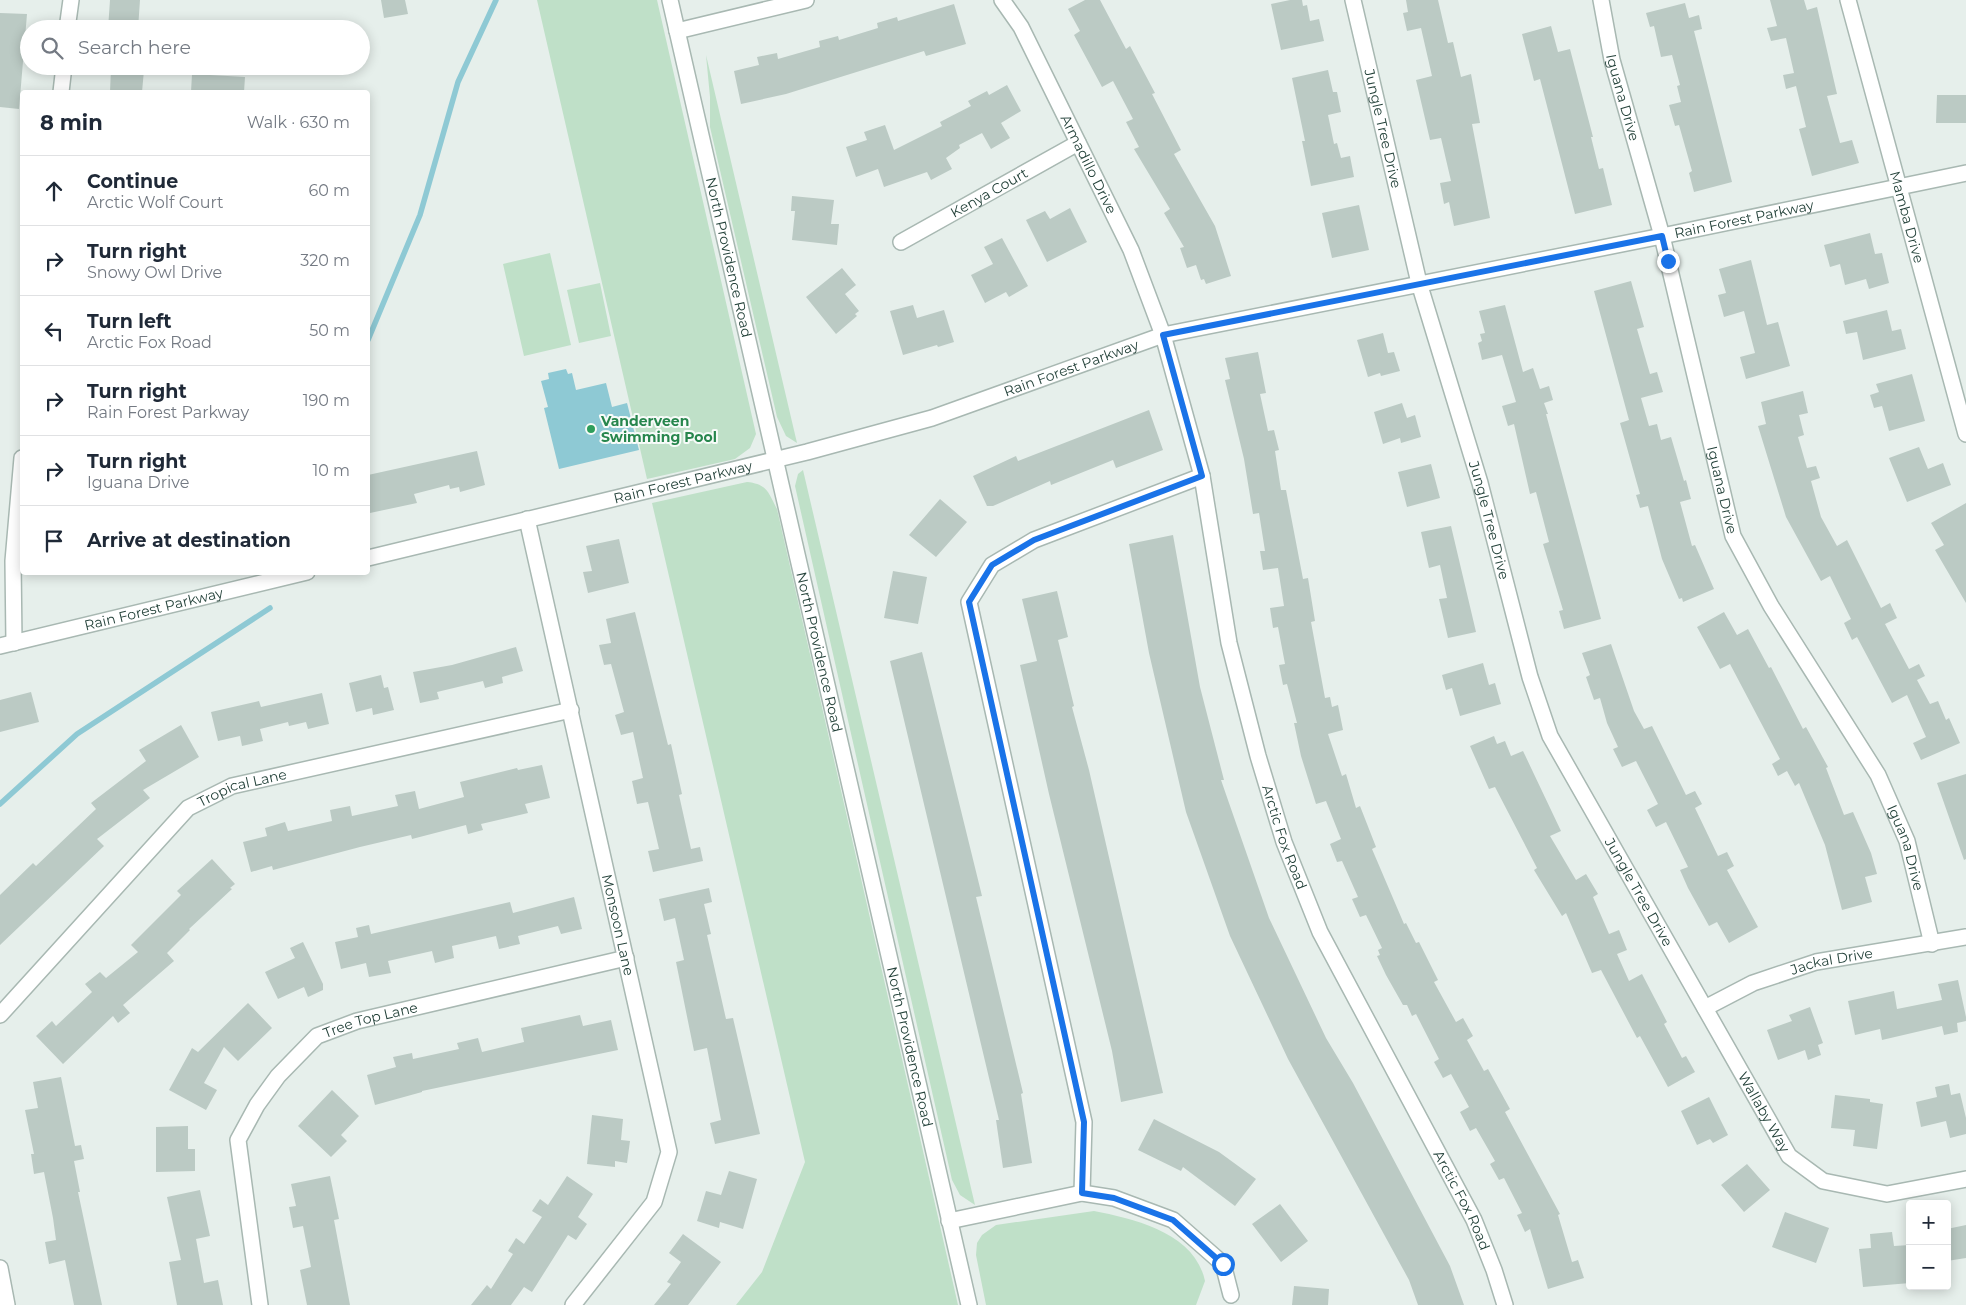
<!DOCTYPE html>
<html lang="en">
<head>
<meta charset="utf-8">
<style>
  :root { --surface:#fff; --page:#f6f6f7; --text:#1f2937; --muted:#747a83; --line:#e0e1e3 }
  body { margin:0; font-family:Montserrat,sans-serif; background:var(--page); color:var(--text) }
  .controls { position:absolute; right:15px; bottom:15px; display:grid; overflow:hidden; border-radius:5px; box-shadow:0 2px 12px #0003 }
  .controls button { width:45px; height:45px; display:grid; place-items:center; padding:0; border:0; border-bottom:1px solid var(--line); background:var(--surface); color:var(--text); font:25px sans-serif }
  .stop { position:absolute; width:15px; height:15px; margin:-11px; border:4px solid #1a73e8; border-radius:50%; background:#fff }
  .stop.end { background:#1a73e8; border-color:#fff; box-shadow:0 1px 5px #0008 }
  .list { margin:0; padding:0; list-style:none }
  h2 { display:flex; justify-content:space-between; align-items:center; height:65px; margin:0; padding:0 20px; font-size:21px }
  h2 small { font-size:16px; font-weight:400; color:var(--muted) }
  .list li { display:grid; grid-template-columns:32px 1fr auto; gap:15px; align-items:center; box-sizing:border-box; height:70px; padding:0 20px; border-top:1px solid var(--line) }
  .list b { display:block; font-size:19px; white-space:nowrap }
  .list p { margin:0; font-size:16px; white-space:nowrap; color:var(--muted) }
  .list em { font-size:16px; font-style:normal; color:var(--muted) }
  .icon { flex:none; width:28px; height:28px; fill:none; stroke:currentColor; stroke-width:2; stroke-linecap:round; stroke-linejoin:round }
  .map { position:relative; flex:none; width:1966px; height:1305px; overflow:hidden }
  .search { position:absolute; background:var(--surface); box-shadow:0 2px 12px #0003; left:20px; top:20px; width:350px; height:55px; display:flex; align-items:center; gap:12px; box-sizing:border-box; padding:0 18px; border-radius:28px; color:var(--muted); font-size:19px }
  .panel { position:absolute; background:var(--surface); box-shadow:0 2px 12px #0003; left:20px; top:90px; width:350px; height:485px; border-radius:5px }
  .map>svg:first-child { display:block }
</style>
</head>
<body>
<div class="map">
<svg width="1966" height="1305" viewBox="0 0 1966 1305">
  <rect width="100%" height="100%" fill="#e6efeb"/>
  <path fill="#bfe0c8" d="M537,0h120l99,434 -6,14 -15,11 -88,20z
    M706,55l91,388 -11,-7 -9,-19 -67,-290v-30z
    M550,253l21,92 -47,11 -21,-92z
    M600,283l11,53 -32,7 -12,-53z
    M803,470l172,735 -15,-10 -8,-15 -157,-694 3,-12z
    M747,482c20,2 21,10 30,27l181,796h-222l26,-33 43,-110 -153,-659z
    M1094,1211c41,8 101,22 111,70l-9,24h-210l-10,-50 1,-12 5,-8 14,-10z"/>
  <path fill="#8ec9d4" d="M566,369l2,5 4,-1 4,17 30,-7 6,24 15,-4 12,47 -80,19 -15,-61 4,-1 -7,-26 8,-2 -1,-6z"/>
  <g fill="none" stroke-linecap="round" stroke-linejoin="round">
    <path stroke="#8ec9d4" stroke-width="5.5" d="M368,340l52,-125 38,-133 38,-82
      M0,804l77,-70 193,-126"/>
  </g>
  <path fill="#bbcac4" d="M110,0h30l-2,29h-30z
    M381,0h24l3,14 -24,4z
    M1085,0h15l26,49 4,-3 25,47 -3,1 29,56 -7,4 41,72 16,50 -25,8 -2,-5 -3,1 -5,-15 -9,3 -7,-20 4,-1 -20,-34 6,-4 -36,-60 5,-2 -13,-25 7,-3 -20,-38 -11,6 -28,-52 6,-4 -12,-22z
    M1290,0h12l1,6 4,-1 3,16 9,-2 5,22 -43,9 -10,-46z
    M1406,0h32l10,43 5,-1 8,35 10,-3 9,49 -8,1 18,94 -36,8 -5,-24 -5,2 -4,-21 11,-2 -10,-43 -11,2 -14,-60 16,-4 -11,-48 -14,3 -4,-18 5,-1z
    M1770,0h34l3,10 10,-3 20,87 -10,2 13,47 12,-3 7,23 -47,13 -13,-47 7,-2 -10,-41 -10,3 -3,-14 11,-2 -8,-35 -15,3 -4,-13 10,-2z
    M1685,3l4,15 10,-3 3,14 -8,2 38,151 -38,10 -5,-19 3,-2 -13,-46 -4,1 -6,-21 12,-3 -4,-16 3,-1 -8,-30 -11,2 -7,-31 -4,1 -4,-14z
    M954,4l12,40 -40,12 -2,-5 -138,43 -45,10 -7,-33 25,-6 -2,-8 20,-4 1,6 42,-12 -1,-6 19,-5 1,4 39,-12 -1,-5 20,-6 1,4z
    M0,13l27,1 -8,95 -19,-2z
    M1551,26l7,26 12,-3 23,88h-2l8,32 4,-1 9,37 -37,9 -35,-135 -6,2 -12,-47z
    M111,68l33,2 -2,22h-32z
    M1328,70l5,22h4l4,20 -13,3 6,29 3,-1 4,15 9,-2 4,21 -43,9 -9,-45h3l-13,-63z
    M192,74l53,3 -1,15h-53z
    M1007,85l14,26 -20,12 9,15 -19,11 -9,-16 -23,12 1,3 -14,10 6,11 -21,11 -4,-8 -43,15 -6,-18 -22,8 -10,-30 21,-7 -3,-8 21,-7 9,25 48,-24 -2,-4 31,-16 -3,-5 19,-10 2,4z
    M1937,95h29v28h-30z
    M792,196l42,4 -3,24h8l-2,21 -45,-5 3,-29h-4z
    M1359,205l10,45 -37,8 -10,-45z
    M1070,208l17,34 -40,20 -21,-42 19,-9 5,8z
    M1870,233l5,21 7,-1 7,30 -20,6 -3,-10 -21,6 -5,-21 -10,3 -6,-22z
    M1002,238l26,48 -19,11 -3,-5 -21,11 -14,-28 22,-11 -9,-17z
    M1751,260l16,65 11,-3 12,44 -44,13 -6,-22 15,-4 -11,-42 -20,6 -6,-22 8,-2 -7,-24z
    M842,268l14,17 -11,9 14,17 -4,3 2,2 -21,18 -30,-37z
    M1631,281l13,46 -7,2 13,45 7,-2 6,20 -22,6 8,28 8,-2 4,16 10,-3 13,44 2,-1 5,19 -11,3 12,44 3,-1 19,44 -31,13 -1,-4 -3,1 -17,-40 -14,-53 -8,2 -4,-13 4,-1 -20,-71 9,-3 -35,-129z
    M913,305l4,13 27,-8 10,32 -16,5 -1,-2 -34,10 -13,-44z
    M1505,305l18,67 10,-4 7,21 9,-3 4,14 -9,3 4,11h-2l55,205 -37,10 -5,-18 4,-1 -20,-66 6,-2 -13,-50 -6,2 -16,-70 -6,2 -6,-20 14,-4 -14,-47 -20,5 -4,-17 4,-2 -2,-7 5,-1 -6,-22z
    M1887,310l5,21 9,-2 5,20 -43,11 -6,-28 -11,2 -3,-13z
    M1383,333l5,20 6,-1 6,19 -19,5 -1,-3 -12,4 -11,-37z
    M1258,352l8,41 -6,1 8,37 6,-1 5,20 -4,1 6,39h5l17,89 5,-1 7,43 -4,1 14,76 5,-1 2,10 6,-2 5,25 -15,4 14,42 4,-2 10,34 4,-2 16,41 -4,2 32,75 2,-1 10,20 3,-1 19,38 -4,2 22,40 7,-4 10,18 -6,4 17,31 4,-2 22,40 -5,3 55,102 -2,1 14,47 6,-2 6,18 -36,11 -18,-60 -5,3 -8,-17 5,-2 -18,-35 -5,2 -9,-16 5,-3 -19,-33 -6,3 -10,-19 9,-5 -18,-33 -8,4 -9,-16 5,-3 -23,-45 -4,2 -5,-11h-4l-17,-30 -9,-19 3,-1 -2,-5 4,-2 -16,-33 -6,2 -8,-18 6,-2 -16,-36 -5,1 -7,-18 11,-5 -15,-38 -10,3 -15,-48 -7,-33h3l-10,-39 -4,1 -4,-20 6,-1 -7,-37 -5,1 -3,-20 14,-2 -6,-38 -15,2 -3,-19h5l-6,-38 -6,1 -9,-55 -19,-79 5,-1 -5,-21z
    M1912,374l13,47 -36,10 -7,-25 -8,2 -4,-13 9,-3 -3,-8z
    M1803,391l5,22 -9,2 5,20 -6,2 9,31 9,-2 4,12 -9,3 10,36 16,29 10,-6 34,68 9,-5 7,15 -12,6 24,45 10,-5 6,12 -8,4 13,24 8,-3 8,19 3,-2 11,25 -39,17 -8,-17 13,-6 -19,-42 -15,8 -35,-66 -5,3 -8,-17 7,-4 -21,-43 -9,5 -35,-64 -28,-91 8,-2 -5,-22z
    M1402,403l5,15 8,-3 6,22 -20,6 -1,-5 -17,6 -9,-32z
    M1149,410l14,40 -47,18 -3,-8 -62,25 -1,-4 -57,25h-6l-14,-30 43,-20 2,5z
    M1919,447l9,22 15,-6 8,22 -44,17 -18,-44z
    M477,451l8,34 -25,7 -1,-5 -9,2 -1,-4 -35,9 3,9 -47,10 -2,-38z
    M1431,464l9,34 -33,9 -9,-35z
    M940,499l27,23 -31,35 -27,-22z
    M1966,503v100l-31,-53 9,-5 -13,-22z
    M1451,526l25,106 -28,6 -9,-39 8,-1 -7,-33 -11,3 -8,-36z
    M1173,535l27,152 24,93h-3l48,138 57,120 27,45 97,183 14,39h-46l-9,-25 -121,-221 -58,-123 -44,-124 -37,-159 -20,-109z
    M619,539l10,44 -41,10 -5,-21 9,-1 -6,-25z
    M893,571l34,6 -9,47 -34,-6z
    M1057,591l11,46 -10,3 16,66 -2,1 17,63 74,323 -42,9 -9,-51 -63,-257 -29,-129 17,-4 -15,-62z
    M635,612l33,133 3,-1 11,50 -3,1 12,54 9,-2 3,14 -50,11 -5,-21 11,-2 -11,-47 -11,2 -5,-23 11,-3 -10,-46 -12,3 -6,-20 9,-3 -13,-48 -7,1 -5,-20 12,-2 -5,-24z
    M1724,612l13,23 11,-6 21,39 2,-1 32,62 3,-2 22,40 -2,1 18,47 9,-3 18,41 6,21 -12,3 7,25 -30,8 -17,-65 -26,-62 -4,3 -8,-15 -9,5 -6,-12 8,-5 -50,-95 -10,5 -23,-42z
    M1611,644l23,67 10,18 8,-3 34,69 9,-4 7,13 -7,4 23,48 9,-4 7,14 -7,4 31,57 -29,16 -12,-21 -8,4 -21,-38 -8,-18 8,-3 -22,-45 -10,5 -9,-17 11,-6 -22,-43 -14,6 -9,-18 5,-2 -11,-24 -7,-25 -6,2 -8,-23 4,-2 -8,-22z
    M516,647l7,24 -21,6 1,6 -18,5 -2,-7 -46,11 2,7 -19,4 -7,-31 39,-7z
    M922,652l60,244 -6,1 47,196 -2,1 11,69 -29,5 -7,-48h3l-109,-459z
    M1483,663l6,22 6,-2 6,21 -41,12 -8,-28 -6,2 -4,-15z
    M381,675l3,13 4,-1 6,23 -21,5 -1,-7 -16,4 -7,-29z
    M31,692l8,30 -39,10v-32z
    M322,693l7,31 -21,5 -2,-7 -17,4 -1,-4 -28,7 3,12 -21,5 -2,-10 -22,5 -7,-29 48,-11 2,6z
    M181,725l18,32 -56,33 7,8 -53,41 7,7 -104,99v-50l33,-32 3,3 60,-57 -5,-6 55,-42 -7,-11z
    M1494,736l3,8 8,-3 6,15 12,-5 38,80 -11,5 26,44 10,-6 12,20 -5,3 16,37 10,-4 8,20 -10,4 12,27 13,-7 25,48 -3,2 18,34 4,-2 9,16 -27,15 -28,-51 -3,2 -36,-68 -9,3 -26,-60 -4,3 -28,-46 3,-2 -42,-81 -6,2 -19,-43z
    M542,765l8,33 -25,6 3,9 -47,11 2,6 -15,4 -2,-9 -54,14 -1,-4 -51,12 -87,23 -1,-4 -21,6 -8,-30 24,-6 -2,-8 20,-6 3,9 44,-10 -2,-11 20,-4 2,10 46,-10 -3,-11 20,-4 4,18 45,-12 -4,-15 57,-14 1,2z
    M1966,774v85l-2,1 -27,-77z
    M212,859l23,25 -5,4 2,1 -43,40 1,1 -23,23 7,8 -51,44 7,8 -12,10 -5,-7 -50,48 -27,-28 16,-15 4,5 36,-34 -7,-8 15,-12 6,6 32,-26 -7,-7 50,-50 -4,-4z
    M709,888l3,14 -8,2 7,30 -4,1 19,84 7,-1 27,116 -45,10 -5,-21 11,-3 -14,-72 -13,3 -18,-89 8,-2 -9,-42 -11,3 -5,-22z
    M574,897l8,32 -21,5 -3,-8 -40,10 2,8 -21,5 -3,-13 -44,10 2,12 -19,5 -3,-12 -44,10 3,12 -22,4 -3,-14 -25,6 -6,-27 23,-5 -2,-9 13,-3 2,9 139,-32 3,11z
    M303,942l20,42v6l-15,7 -4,-10 -26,12 -13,-27 30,-14 -5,-10z
    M1958,980l8,37v4l-9,2 1,9 -14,3 -2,-9 -60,14 -2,-11 -25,6 -7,-34 46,-10 3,18 45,-9 -4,-16z
    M248,1003l24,25 -34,33 -14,-14 -20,36 13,7 -11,20 -37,-20 23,-42 6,4z
    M1810,1007l13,36 -5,2 3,10 -13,5 -3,-10 -27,10 -11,-30 25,-9 -3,-6z
    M580,1015l3,11 28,-6 7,30 -196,41v1l-47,13 -8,-30 29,-8 -3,-10 19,-4 1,6 46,-10 -2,-6 21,-5 4,14 42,-10 -3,-14z
    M61,1077l14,69 6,-1 3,14 -10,2 6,31h-2l24,113h-28l-9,-45 -16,4 -4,-22 11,-2 -3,-22 -9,-46 -10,2 -3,-20h3l-9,-44 13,-2 -5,-26z
    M1949,1084l2,11 9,-2 6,25v16l-16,4 -4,-17 -25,6 -5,-25 21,-5 -2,-10z
    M332,1090l27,26 -18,19 6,6 -16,16 -33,-31z
    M1835,1095l35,4v3l13,2 -6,45 -24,-3 2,-16 -24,-2z
    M1709,1097l19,38 -15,8 -3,-4 -13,6 -16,-34z
    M592,1115l31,4 -2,21 9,1 -3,22 -12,-2v6l-28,-3z
    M1154,1119l65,33 37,27 -21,27 -52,-39 -2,4 -43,-21z
    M188,1126v23h7v22l-39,1v-45z
    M1747,1164l23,26 -26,22 -23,-27z
    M729,1171l28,8 -14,50 -23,-7 -1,6 -22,-7 9,-30 15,4z
    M330,1176l9,43 -5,1 16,85h-43l-7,-35 11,-3 -8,-41 -10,2 -4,-21 7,-1 -5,-22z
    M567,1176l26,18 -15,23 9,7 -11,16 -8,-5 -36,57 -8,-5 -13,18h-40l16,-20 4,4 22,-35 -5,-3 8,-13 8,6 18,-27 -10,-6 8,-12 8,6z
    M200,1190l10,46 -14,3 8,44 14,-3 5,25h-46l-8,-43 12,-2 -14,-63z
    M1280,1204l28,37 -27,21 -29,-38z
    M1785,1212l44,16 -13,35 -44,-16z
    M1966,1225v33l-19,3v-32z
    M1892,1232l2,14 16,-1v38l-47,4 -4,-38 12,-1 -1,-14z
    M683,1234l38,28 -33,43h-34l17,-21 -4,-2 14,-20 -12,-9z
    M1294,1286l35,3 -1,16h-36z"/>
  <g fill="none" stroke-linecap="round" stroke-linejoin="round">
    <defs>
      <g id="minor">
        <path id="s1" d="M1002,0l19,27 110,223 32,85 39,141 27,167 29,113 26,86 36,90 154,288 20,50 11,35"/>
        <path id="s2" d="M1353,0l66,283 61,200 50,194 20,59 239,420 34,25 64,13 79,-15"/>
        <path id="s3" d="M1601,0l11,60 50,176 71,300 38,70 107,169 29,66 25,103"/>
        <path id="s4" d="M1848,0l118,434"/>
        <path d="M67,29l4,-29"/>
        <path d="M677,31l129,-31"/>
        <path d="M61,92l3,-26"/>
        <path id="s5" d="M901,242l177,-99"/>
        <path id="s6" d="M527,519l142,633 -15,50 -81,103"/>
        <path id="s7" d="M368,558l439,-106 125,-34 231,-83 499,-99 304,-63"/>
        <path d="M14,643l-1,-82 9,-103"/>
        <path id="s8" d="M0,646l307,-74"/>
        <path id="s9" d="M1705,1008l48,-25 63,-21 150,-25"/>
        <path id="s10" d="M0,1015l188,-207 44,-22 339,-76"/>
        <path d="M1082,1193l2,-71 -115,-520 23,-37 42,-25 168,-64"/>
        <path d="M949,1221l133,-28 32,5 59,22 50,44 8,31"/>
        <path d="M0,1268l7,37"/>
        <path id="s11" d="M260,1305l-22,-165 19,-35 21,-29 39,-40 40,-15 269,-63"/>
      </g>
      <g id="tertiary">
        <path id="s12" d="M670,0l299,1305"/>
      </g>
    </defs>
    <use href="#minor" stroke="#a8b8b2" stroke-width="18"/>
    <use href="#tertiary" stroke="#a8b8b2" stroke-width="18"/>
    <use href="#minor" stroke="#fff" stroke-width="15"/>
    <use href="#tertiary" stroke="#fff" stroke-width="15"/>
  </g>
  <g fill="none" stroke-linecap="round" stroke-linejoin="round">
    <path stroke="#1a73e8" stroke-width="6" d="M1223,1264l-50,-44 -59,-22 -32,-5 2,-71 -115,-520 23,-37 42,-25 168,-64 -39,-141 499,-99 6,25"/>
  </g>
  <circle fill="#2e9e5b" stroke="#f7fbf9" stroke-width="2" cx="591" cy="429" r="5"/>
  <g text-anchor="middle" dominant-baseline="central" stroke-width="4" stroke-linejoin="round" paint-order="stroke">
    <g font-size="14" fill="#24423a" stroke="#f7fbf9">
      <text stroke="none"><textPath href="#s3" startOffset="100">Iguana Drive</textPath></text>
      <text stroke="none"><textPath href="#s2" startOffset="132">Jungle Tree Drive</textPath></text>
      <text stroke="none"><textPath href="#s1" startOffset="186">Armadillo Drive</textPath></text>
      <text stroke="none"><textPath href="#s5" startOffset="101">Kenya Court</textPath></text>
      <text stroke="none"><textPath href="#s4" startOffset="225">Mamba Drive</textPath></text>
      <text stroke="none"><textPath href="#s7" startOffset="1419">Rain Forest Parkway</textPath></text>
      <text stroke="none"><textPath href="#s12" startOffset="264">North Providence Road</textPath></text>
      <text stroke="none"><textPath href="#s7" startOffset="729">Rain Forest Parkway</textPath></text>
      <text stroke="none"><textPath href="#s7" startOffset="324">Rain Forest Parkway</textPath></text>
      <text stroke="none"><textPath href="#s3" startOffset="505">Iguana Drive</textPath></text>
      <text stroke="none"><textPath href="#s2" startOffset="538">Jungle Tree Drive</textPath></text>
      <text stroke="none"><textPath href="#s8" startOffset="158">Rain Forest Parkway</textPath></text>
      <text stroke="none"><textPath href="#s12" startOffset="669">North Providence Road</textPath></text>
      <text stroke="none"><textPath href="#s10" startOffset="338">Tropical Lane</textPath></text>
      <text stroke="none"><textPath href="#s1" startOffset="890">Arctic Fox Road</textPath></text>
      <text stroke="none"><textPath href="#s3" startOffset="910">Iguana Drive</textPath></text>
      <text stroke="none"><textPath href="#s2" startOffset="942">Jungle Tree Drive</textPath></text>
      <text stroke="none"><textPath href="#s6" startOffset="416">Monsoon Lane</textPath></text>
      <text stroke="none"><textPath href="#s9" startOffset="136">Jackal Drive</textPath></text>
      <text stroke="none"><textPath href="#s11" startOffset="354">Tree Top Lane</textPath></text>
      <text stroke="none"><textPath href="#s12" startOffset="1074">North Providence Road</textPath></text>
      <text stroke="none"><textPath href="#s2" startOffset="1195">Wallaby Way</textPath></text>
      <text stroke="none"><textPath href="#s1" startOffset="1295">Arctic Fox Road</textPath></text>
    </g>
    <g font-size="14" font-weight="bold" fill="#27864d" stroke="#f7fbf9" text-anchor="start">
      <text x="601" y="421">Vanderveen<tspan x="601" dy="16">Swimming Pool</tspan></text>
    </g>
  </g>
</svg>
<div class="controls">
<button>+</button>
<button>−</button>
</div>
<div class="stop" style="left:1223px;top:1264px"></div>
<div class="stop end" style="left:1668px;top:261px"></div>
<div class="search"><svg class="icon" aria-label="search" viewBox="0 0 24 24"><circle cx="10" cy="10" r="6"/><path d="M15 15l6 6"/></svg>Search here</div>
<section class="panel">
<h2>8 min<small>Walk · 630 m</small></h2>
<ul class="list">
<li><svg class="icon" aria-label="ahead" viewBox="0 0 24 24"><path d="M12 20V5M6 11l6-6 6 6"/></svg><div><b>Continue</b><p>Arctic Wolf Court</p></div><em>60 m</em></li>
<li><svg class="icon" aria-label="right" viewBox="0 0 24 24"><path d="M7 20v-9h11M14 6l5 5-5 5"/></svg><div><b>Turn right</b><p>Snowy Owl Drive</p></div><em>320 m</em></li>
<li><svg class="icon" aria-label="left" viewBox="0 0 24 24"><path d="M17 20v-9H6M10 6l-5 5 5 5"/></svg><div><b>Turn left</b><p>Arctic Fox Road</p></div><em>50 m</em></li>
<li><svg class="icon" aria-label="right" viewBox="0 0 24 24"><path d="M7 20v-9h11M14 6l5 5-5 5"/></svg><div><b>Turn right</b><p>Rain Forest Parkway</p></div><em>190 m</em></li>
<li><svg class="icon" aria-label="right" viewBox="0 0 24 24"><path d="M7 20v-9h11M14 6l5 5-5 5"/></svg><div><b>Turn right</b><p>Iguana Drive</p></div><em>10 m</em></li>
<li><svg class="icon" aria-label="arrive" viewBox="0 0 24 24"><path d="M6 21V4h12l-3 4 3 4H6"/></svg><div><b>Arrive at destination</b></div></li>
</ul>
</section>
</div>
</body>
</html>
